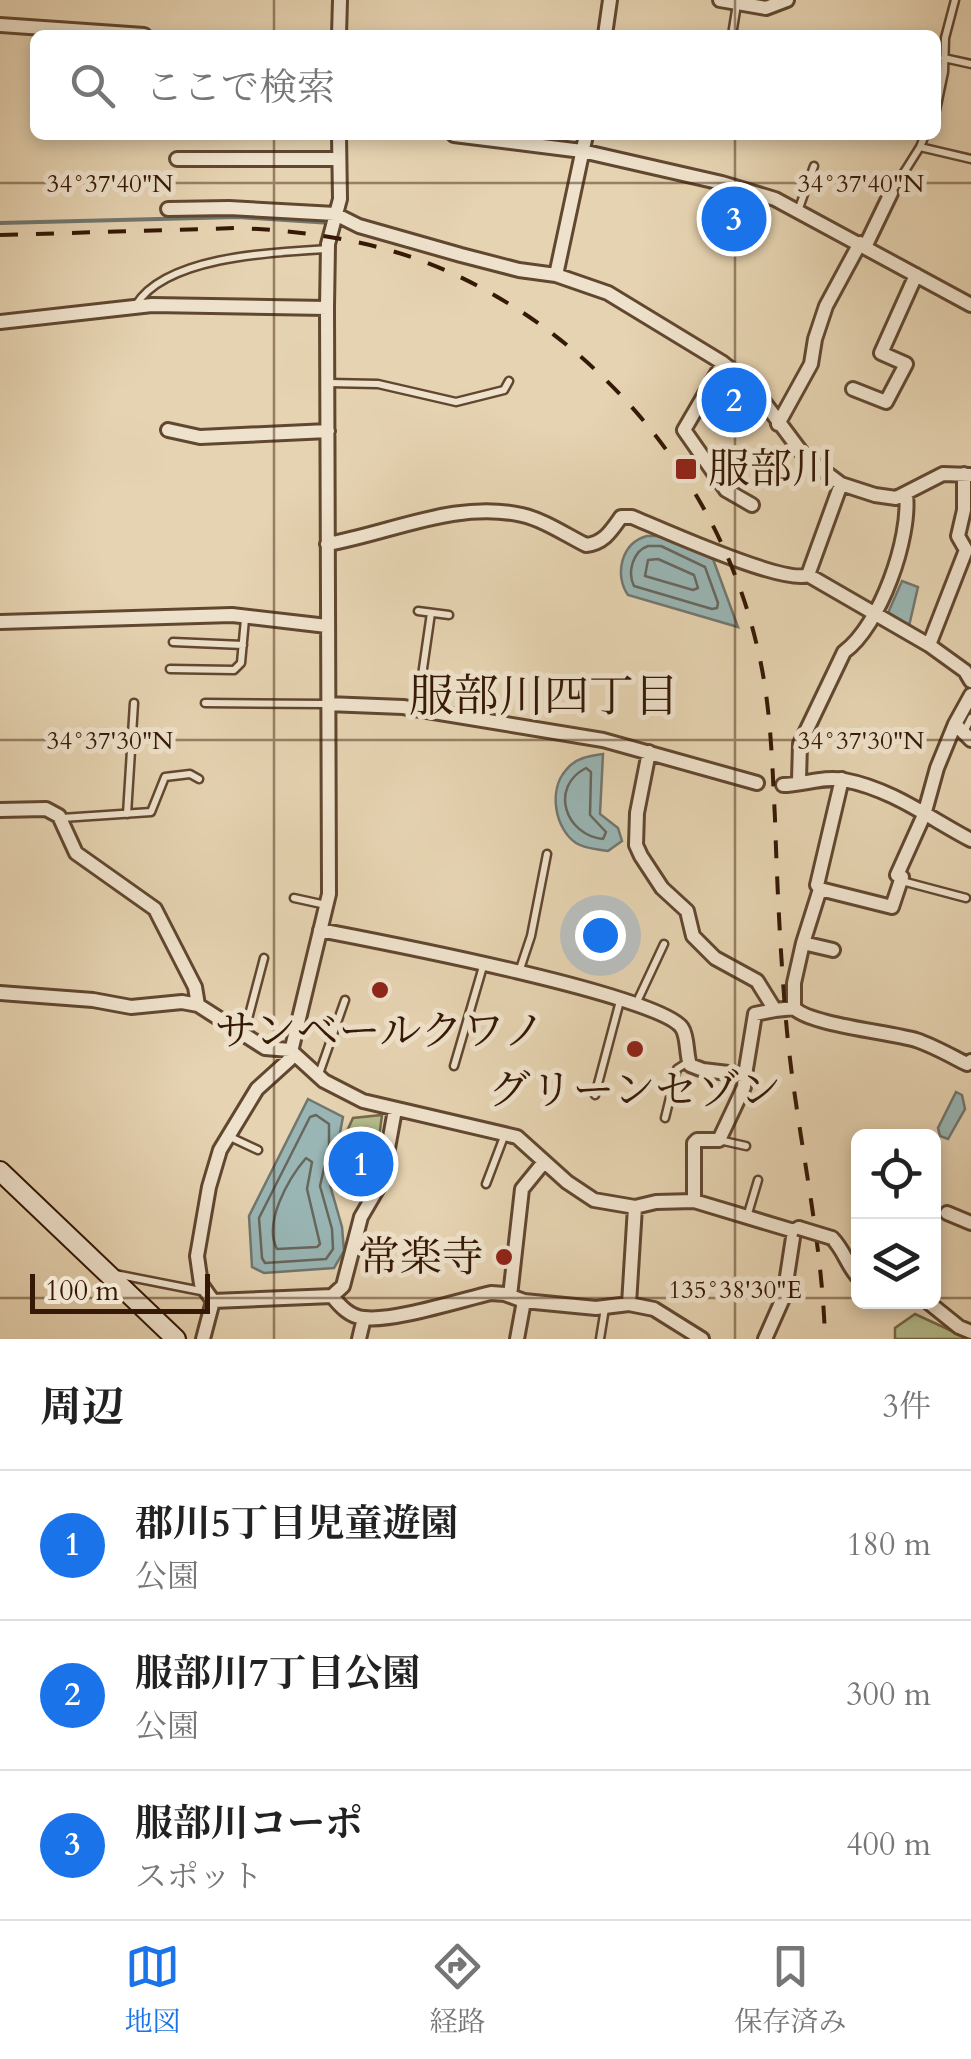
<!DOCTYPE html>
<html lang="ja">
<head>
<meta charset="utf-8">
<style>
  :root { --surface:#fff; --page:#f6f6f6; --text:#222; --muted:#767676; --line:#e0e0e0; --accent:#1a73e8 }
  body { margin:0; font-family:Cardo,"Noto Serif JP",serif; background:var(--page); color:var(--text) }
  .controls { position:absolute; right:30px; bottom:30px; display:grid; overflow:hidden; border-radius:15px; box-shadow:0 5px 15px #0003 }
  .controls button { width:90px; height:90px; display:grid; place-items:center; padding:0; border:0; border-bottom:2px solid var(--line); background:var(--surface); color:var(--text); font:50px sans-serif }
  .scale { position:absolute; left:30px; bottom:25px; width:180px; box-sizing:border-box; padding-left:10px; border:5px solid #351805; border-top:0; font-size:28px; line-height:35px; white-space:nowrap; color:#351805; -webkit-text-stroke:8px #efe2cc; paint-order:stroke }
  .you { position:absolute; left:600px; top:935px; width:35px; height:35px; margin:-25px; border:8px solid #fff; border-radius:50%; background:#1a73e8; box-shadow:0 0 0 15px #1a73e833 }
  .badge { display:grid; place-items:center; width:65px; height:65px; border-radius:50%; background:var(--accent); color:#fff; font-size:32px; font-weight:700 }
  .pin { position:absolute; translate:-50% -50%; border:5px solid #fff; box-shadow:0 2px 10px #0006 }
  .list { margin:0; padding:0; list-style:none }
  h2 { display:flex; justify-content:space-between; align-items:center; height:130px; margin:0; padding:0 40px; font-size:42px }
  h2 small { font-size:32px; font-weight:400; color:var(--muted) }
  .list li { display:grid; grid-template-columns:65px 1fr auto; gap:30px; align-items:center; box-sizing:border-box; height:150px; padding:0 40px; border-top:2px solid var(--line) }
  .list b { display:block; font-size:38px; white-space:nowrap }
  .list p { margin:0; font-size:32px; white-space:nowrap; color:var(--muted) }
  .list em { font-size:32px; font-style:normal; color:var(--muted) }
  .icon { flex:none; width:55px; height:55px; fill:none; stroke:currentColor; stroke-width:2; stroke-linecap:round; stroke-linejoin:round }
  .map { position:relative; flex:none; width:971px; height:1339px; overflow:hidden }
  .search { position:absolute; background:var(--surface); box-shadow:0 5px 15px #0003; left:30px; right:30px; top:30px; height:110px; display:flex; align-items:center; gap:25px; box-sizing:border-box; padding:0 35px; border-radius:15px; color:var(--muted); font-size:38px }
  .sheet { height:580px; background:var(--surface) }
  nav { display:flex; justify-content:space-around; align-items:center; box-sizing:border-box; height:140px; border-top:2px solid var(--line); background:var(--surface); font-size:28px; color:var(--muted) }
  nav a { display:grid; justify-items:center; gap:5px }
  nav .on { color:var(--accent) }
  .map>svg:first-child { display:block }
</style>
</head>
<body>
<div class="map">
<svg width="971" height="1339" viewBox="0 0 971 1339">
  <rect width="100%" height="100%" fill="#e6d3b1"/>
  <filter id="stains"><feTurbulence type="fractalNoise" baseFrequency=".002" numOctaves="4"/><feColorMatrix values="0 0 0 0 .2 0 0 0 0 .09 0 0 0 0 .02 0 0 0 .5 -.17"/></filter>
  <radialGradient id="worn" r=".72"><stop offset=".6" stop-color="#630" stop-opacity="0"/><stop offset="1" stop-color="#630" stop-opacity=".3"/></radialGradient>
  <path fill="#b5bc8c" stroke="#756a48" stroke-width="2.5" d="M727,375l23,22 -7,6 5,9 -8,8 -27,-28 7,-14z
    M382,1115l-10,76h-31l6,-60 6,-13z
    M915,1314l54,25h-74v-11z"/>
  <path fill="#99b6b5" stroke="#71776f" stroke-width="2.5" d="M647,536h16l50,23 25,68 -110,-32c-14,-20 -7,-52 19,-59z
    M902,581l16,6 -9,39 -21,-13z
    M603,754l-3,60 18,14 4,13 -14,10c-10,-2 -23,-2 -32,-8 -21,-14 -28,-53 -10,-73 9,-12 23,-14 37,-16z
    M956,1092l6,3 3,14 -17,30 -8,-3 -2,-8z
    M308,1099l35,18 -13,68 12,42 2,24 -10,17 -70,5 -12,-6 -3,-51z"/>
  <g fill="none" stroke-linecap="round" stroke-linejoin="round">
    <path stroke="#67675d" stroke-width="2.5" d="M648,546h13l44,21 13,36 -1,5 -5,1 -78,-23c-7,-14 -1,-35 14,-40z
      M658,559l36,16 4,13 -5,2 -48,-14 3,-16z
      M586,768l5,4 -1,43 16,17 -3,7c-38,-4 -54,-52 -17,-71z
      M316,1115l13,9v22l-9,40 12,43 1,20 -7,10 -61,4 -3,-5 -3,-40 51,-101z
      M306,1158l6,4 -5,27 13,55 -3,3 -40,2c-14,-26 11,-70 29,-91z"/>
    <path stroke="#71776f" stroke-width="4" d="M0,223l238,-6 93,6"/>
    <defs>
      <path id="service" d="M732,35l5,-31
        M944,58l27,6
        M936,110l8,-38 1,-34 10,-38
        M920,147l5,-12
        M891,193l29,-46 51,12
        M798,211l16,-45
        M136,305c30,-49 139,-53 192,-56
        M329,383l49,1 78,18 48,-12 5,-9
        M418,611l31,4
        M173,642l70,3
        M170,669l64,1 7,-7 4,-44
        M205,703l122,1
        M417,710l14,-97
        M964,732l7,-14
        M127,814l7,-111
        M62,818l89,-6 14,-35 25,-3 9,5
        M902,881l64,17
        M294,898l32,7
        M519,972l12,-36 16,-82
        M635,1006l29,-62
        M244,1034l20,-76
        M454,1066l30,-103
        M319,1074l26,-74
        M595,1095l25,-94
        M665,1118l12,-49 11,-7
        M228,1136l30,14
        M719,1140l27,6
        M486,1184l19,-50
        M747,1217l11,-37
        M115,1274l91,18
        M600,1339l5,-31"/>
      <path id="minor" d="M720,0l46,8 21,-8
        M0,25l144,10
        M339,35l1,-35
        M605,35l5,-35
        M454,135l128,16 140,32 53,16 196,106
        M177,159h161
        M168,209l61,-1 106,6 24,12 102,29 58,15 37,5 52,18 115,70 29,23 53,71 36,27 34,11 21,3 47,-24 28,1
        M865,247l26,-54
        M556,275l30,-140
        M0,322l152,-17 175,3
        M723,363l-39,67 42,60 26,15
        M853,389l33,13 20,-38 -25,-11 35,-78
        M778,424l33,-60 4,-25 11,-33 34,-63
        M168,430l32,7 128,-6
        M327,544c64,-11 129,-44 195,-29 22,5 44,20 64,30 18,-2 25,-14 35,-28h11c29,12 152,68 176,58l121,70 36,26 6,10
        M808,575l33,-91
        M0,622l232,-7 95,11
        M929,645l37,-95 -8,-14 6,-26v-36
        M971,695l-16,29 16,16
        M327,704l76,3 200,33 154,43
        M649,752l-12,61 -1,32 5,11 21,32 25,23 6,25 22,22 42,23 18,29 19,-2v-25l9,-40
        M799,780l1,-36 44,-92c36,-26 67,-114 62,-158
        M783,785c20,0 40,-9 61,-5 48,9 85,38 127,60
        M0,810l46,-1 13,7 17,37 79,56 40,78 3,18
        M820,889l-3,-4 25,-106
        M320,930c52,10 341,65 362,98 6,9 4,26 8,37l13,5 42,5 10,-61 20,-4
        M833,950l-30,-7 17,-54 72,18 10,-30 -5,-2 27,-60 13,-47 18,-44
        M0,993l93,7 38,7 51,-5 16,3 67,43 25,2 34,31 39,20 154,36 50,45 27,18 41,7 21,-5 38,-1 100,30 5,-3
        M794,1008c17,17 95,24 122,32 18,6 35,16 51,24l4,-3
        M694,1201v-58l3,-3h22l25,-53 1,-12
        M947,1213l24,10
        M832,1238c12,12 15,27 26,39
        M332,1296c8,10 18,21 32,22 28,4 97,-18 127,-25l14,1 19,7 72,7 33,-4 25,5 48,30
        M510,1296l12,-107 22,-27
        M213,1301l-12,-17 -4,-28 12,-69 11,-37 37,-61 32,-29 40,-166 -2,-586 1,-64 12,-45 -1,-64
        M213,1301l119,-5 11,-10 18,-69 21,-36 13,-71
        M928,1302l31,25 12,5
        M629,1304l6,-97
        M203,1339l10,-38
        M359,1339l5,-21
        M517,1339l7,-38
        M765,1339l19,-43 10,-65"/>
      <path id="secondary" d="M0,1171l176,168"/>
    </defs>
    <use href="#service" stroke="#614730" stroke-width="11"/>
    <use href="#minor" stroke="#614730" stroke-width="18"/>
    <use href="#secondary" stroke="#351805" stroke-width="22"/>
    <use href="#service" stroke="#efe2cc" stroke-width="6"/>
    <use href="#minor" stroke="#efe2cc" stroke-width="12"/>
    <use href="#secondary" stroke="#efe2cc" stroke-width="18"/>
    <path stroke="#351805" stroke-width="4" stroke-dasharray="18 18" stroke-linecap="butt" d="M0,235l238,-7c75,3 151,15 220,48 149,71 262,211 299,370 14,57 15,115 18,173 2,63 5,127 10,189 8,111 37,220 40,331"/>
    <defs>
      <path id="minor-bridge" d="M799,1228l33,10"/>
    </defs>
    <use href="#minor-bridge" stroke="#614730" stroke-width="18" stroke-linecap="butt"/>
    <use href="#minor-bridge" stroke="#efe2cc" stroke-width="12"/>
  </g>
  <path fill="none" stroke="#351805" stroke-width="2.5" stroke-opacity="0.45" d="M274,0v35M735,0v35M274,135v1204M735,135v1204M0,183h971M0,740h971M0,1298h858M934,1298h37"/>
  <g fill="#8f2418" stroke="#efe2cc" stroke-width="4">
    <rect x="674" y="457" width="24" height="24" rx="5"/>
    <circle cx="380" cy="990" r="10"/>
    <circle cx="635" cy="1049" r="10"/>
    <circle cx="504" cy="1257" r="10"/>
  </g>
  <g text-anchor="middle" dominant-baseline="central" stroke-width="10" stroke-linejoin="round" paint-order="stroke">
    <g font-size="42" fill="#351805" stroke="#efe2cc">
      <text x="708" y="469" text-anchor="start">服部川</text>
      <text x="380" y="1031">サンベールクワノ</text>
      <text x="635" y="1090">グリーンセゾン</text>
      <text x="484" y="1257" text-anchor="end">常楽寺</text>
    </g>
    <g font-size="45" fill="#351805" stroke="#efe2cc">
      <text x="544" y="696">服部川四丁目</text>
    </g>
  </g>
  <g font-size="25" text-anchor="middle" fill="#351805" stroke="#efe2cc" stroke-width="10" stroke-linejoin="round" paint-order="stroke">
    <text x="110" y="192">34°37'40"N</text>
    <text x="861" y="192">34°37'40"N</text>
    <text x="110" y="749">34°37'30"N</text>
    <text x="861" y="749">34°37'30"N</text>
    <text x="735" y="1298">135°38'30"E</text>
  </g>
  <rect width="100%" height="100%" filter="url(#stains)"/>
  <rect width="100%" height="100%" fill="url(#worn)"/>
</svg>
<div class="controls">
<button><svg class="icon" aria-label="locate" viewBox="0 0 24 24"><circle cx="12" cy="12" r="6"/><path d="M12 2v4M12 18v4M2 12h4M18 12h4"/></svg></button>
<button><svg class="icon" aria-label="layers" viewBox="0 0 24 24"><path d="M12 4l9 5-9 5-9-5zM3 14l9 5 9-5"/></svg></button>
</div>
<div class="scale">100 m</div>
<div class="you"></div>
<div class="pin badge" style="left:361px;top:1164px">1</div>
<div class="pin badge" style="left:734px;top:400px">2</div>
<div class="pin badge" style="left:734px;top:219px">3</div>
<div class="search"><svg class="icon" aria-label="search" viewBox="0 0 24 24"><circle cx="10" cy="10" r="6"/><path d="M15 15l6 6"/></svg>ここで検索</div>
</div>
<section class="sheet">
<h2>周辺<small>3件</small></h2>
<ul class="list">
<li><span class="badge">1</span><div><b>郡川5丁目児童遊園</b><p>公園</p></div><em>180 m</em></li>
<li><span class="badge">2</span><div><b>服部川7丁目公園</b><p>公園</p></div><em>300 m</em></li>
<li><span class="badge">3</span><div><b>服部川コーポ</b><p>スポット</p></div><em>400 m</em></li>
</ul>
</section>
<nav>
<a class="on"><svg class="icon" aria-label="map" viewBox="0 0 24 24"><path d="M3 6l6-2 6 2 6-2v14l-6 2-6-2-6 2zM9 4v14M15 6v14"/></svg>地図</a>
<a><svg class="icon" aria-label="directions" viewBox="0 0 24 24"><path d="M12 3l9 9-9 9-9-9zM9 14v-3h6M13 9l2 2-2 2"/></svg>経路</a>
<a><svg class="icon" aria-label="saved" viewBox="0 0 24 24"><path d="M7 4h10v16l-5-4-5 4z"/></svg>保存済み</a>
</nav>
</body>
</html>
